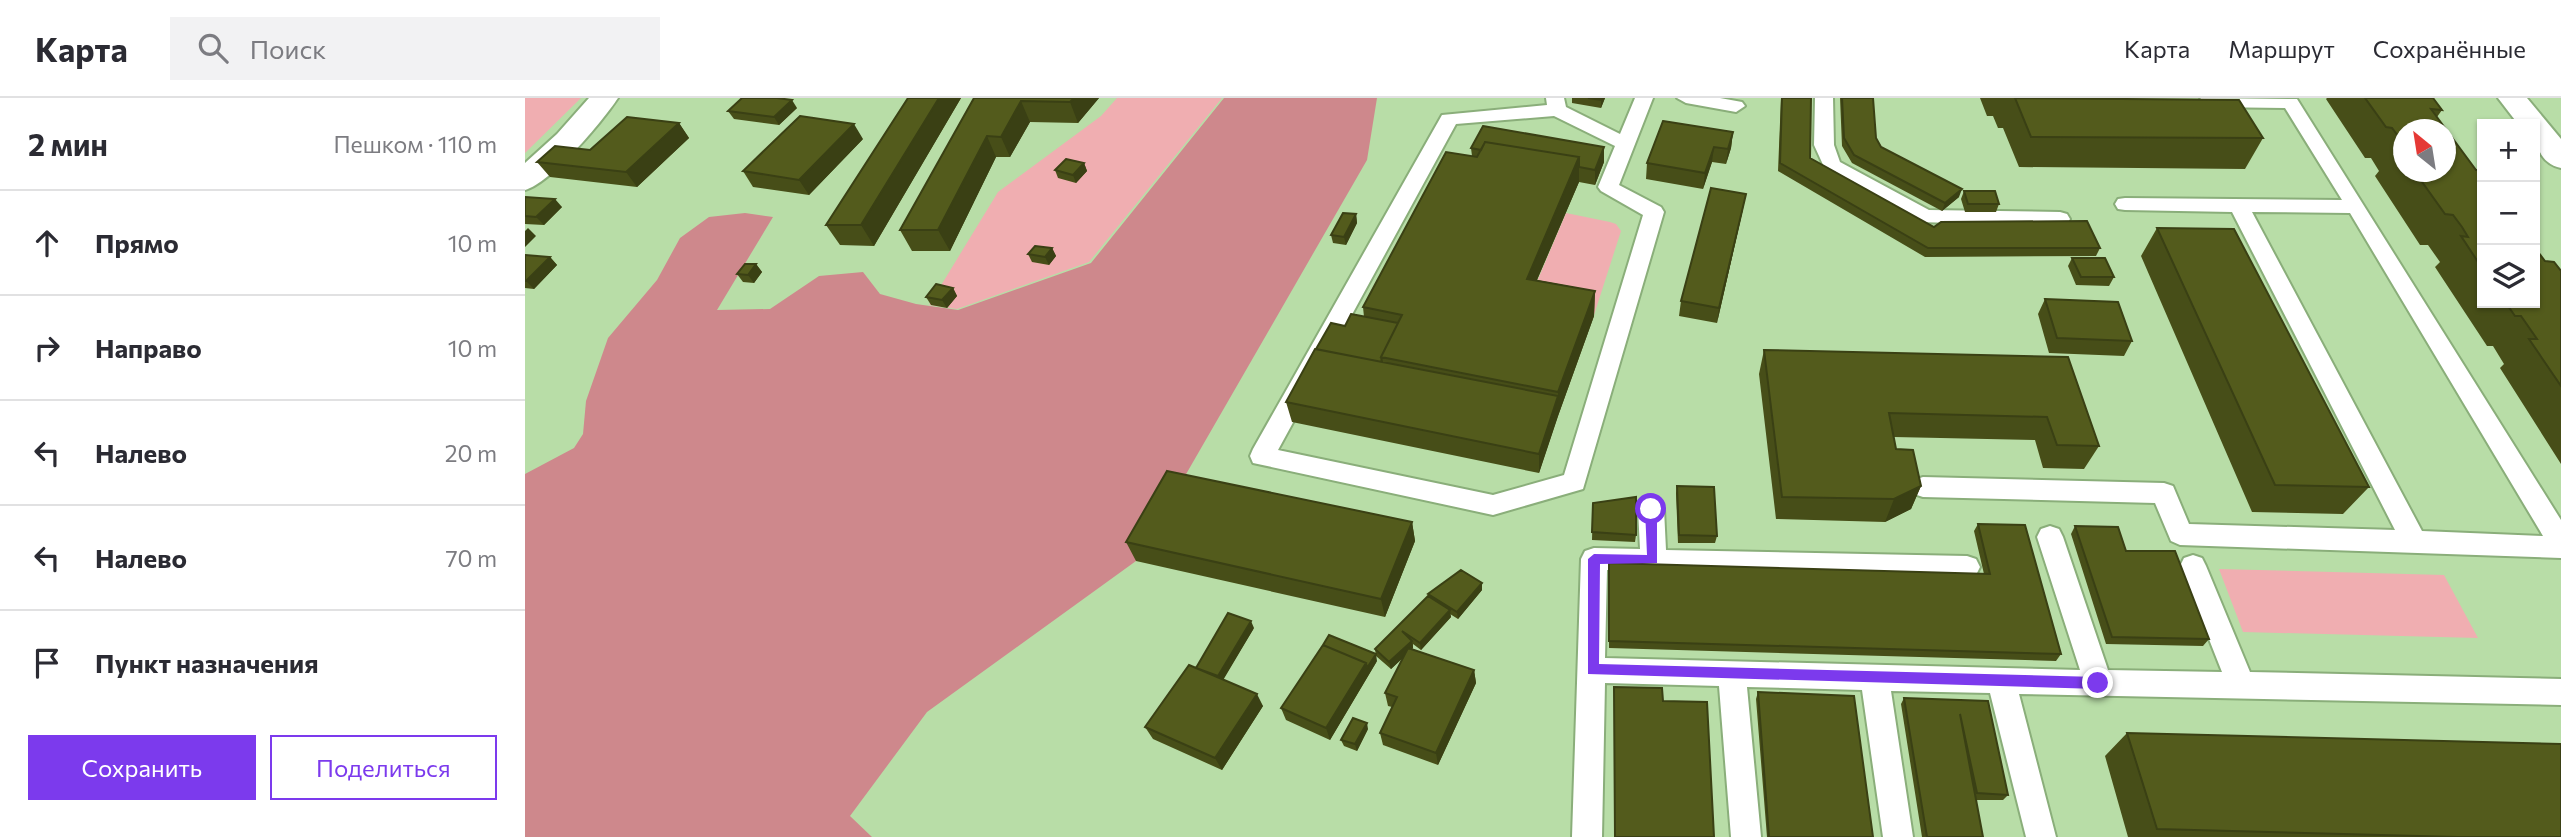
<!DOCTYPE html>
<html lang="ru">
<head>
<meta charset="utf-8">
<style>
  :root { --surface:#fff; --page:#f2f2f3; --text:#2b2b33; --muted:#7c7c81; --line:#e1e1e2; --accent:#7c3aed }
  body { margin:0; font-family:Commissioner,sans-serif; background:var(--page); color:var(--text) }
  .controls { position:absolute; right:21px; top:21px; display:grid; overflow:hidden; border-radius:0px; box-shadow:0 2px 5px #0004 }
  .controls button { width:63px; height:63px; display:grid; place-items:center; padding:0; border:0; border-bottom:2px solid var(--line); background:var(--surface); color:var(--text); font:35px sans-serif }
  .compass { position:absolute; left:1868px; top:21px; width:63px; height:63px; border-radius:50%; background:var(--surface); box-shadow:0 2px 5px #0004; rotate:330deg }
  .stop { position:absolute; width:21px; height:21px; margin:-16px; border:5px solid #7c3aed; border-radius:50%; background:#fff }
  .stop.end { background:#7c3aed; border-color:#fff; box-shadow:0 2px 7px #0008 }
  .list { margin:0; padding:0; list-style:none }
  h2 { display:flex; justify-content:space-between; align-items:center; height:91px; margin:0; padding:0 28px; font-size:30px }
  h2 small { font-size:23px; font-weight:400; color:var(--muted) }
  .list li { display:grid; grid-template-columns:46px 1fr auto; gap:21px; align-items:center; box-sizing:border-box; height:105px; padding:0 28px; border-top:2px solid var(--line) }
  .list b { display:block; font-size:26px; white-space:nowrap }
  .list em { font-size:23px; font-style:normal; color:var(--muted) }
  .actions { display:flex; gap:14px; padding:21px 28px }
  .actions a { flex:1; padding:16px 0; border:2px solid var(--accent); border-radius:0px; text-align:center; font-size:24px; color:var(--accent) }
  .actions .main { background:var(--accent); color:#fff }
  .icon { flex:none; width:38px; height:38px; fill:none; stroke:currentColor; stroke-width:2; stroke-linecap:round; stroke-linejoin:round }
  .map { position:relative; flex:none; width:2036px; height:739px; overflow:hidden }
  header { display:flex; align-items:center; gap:42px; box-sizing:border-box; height:98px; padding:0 35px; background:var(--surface); border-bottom:2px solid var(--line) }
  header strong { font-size:33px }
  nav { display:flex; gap:38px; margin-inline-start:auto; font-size:24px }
  .search { width:490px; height:63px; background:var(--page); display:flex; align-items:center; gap:18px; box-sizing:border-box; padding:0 24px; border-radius:0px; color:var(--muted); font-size:26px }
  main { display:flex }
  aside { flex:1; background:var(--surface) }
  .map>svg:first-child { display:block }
</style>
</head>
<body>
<header>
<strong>Карта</strong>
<div class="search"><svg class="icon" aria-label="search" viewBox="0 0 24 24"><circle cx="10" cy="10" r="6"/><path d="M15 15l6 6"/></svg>Поиск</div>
<nav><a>Карта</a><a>Маршрут</a><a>Сохранённые</a></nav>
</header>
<main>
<aside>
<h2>2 мин<small>Пешком · 110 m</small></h2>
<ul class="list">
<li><svg class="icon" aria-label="ahead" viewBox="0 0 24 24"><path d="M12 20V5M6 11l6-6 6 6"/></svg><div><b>Прямо</b></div><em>10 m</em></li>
<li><svg class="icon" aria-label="right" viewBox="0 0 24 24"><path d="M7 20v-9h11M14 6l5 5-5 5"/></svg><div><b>Направо</b></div><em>10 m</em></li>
<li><svg class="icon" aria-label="left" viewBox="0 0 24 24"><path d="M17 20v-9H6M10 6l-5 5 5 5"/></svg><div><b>Налево</b></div><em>20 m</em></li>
<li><svg class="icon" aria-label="left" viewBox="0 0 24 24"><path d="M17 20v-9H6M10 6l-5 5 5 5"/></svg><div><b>Налево</b></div><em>70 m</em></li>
<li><svg class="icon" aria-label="arrive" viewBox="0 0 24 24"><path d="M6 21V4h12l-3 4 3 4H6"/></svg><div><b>Пункт назначения</b></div></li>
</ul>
<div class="actions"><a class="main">Сохранить</a><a>Поделиться</a></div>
</aside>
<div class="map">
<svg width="2036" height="739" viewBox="0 0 2036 739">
  <rect width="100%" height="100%" fill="#b8dda7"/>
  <path fill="#f0aeb1" d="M0,0h56l-56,55z
    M592,0h105l-133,164 -132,47 -28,-4 69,-113 103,-76z
    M1041,115l44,9 6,2 5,7 -27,84 -66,-12z
    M1694,471l225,6 34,63 -235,-6z"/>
  <path fill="#ce888c" d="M699,0h153l-10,62 -231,401 -209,151 -77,104 22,21h-347v-363l49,-26 9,-14 3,-33 22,-63 49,-58 23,-42 29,-21 36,-4 28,4 -56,93 53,-1 49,-33 44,-4 17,22 36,10 42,6 133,-47z"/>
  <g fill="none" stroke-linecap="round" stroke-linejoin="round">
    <defs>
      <path id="lane" d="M1021,0h18l2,9 54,27 15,-36h18l-34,87 42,22 3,5 -81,277 -90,26 -240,-52 -3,-7 3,-7 189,-334 105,-10zM1029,18l61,30 -17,41 3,4 42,24 -79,260 -71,20 -215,-45 178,-326z
        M1152,0h43l22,4 3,4 -9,6 -50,-9z
        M1290,0h18l1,47 6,17 89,48 131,2 7,2 3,5 -3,5 -7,2 -142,-4 -93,-53 -11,-24z
        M1676,0l96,1 264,421v38l-381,-13 -9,-4 -16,-38 -232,-6 -9,-3 -3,-7 3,-7 9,-3 241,6 9,3 16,38 206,6 -163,-318 -107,-2 -7,-1 -3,-5 3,-5 7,-1 217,2 -57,-92 -78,-1 -9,-5zM1727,114l98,1 193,323 -121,-5z
        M1126,401l9,3 4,7 2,41 301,6 9,3 4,8 -4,8 -9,3 -360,-8 -2,88 475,12 -43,-133 4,-8 9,-3 9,3 4,8 45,133 114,2 -42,-106 4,-8 9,-3 9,3 4,8 44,106 311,7v26l-542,-11 37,143h-30l-36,-144 -99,-2 22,146h-30l-21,-147 -115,-3 14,150h-30l-12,-151 -114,-3 -3,154h-30l9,-278 4,-8 9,-3 46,1 -2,-40 4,-7z"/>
      <path id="street" d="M64,0h29c-16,24 -67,85 -93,92v-27l32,-29z
        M1973,0h29l34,41v29c-22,-5 -26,-24 -26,-44h-17z"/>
    </defs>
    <use href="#lane" stroke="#8aae7a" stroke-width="4"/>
    <use href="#street" stroke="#8aae7a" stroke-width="4"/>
    <use href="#lane" fill="#fff" fill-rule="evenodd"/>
    <use href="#street" fill="#fff" fill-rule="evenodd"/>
  </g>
  <path fill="#474e18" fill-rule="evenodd" d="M383,0h53l-87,148 -34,-1 -14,-20z
    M449,0h125l-21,25 -48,-1 -20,35h-14l-46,94h-38l-12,-21z
    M1047,0h33l-4,10 -29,-5z
    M1256,0h30l-1,60 124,69 166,21 -4,8 -171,1 -147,-86z
    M1315,0h33l3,40 5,9 78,50 -17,14 -90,-48 -10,-17z
    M1455,0h85l198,40 -18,31 -226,-2 -16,-39h-5l-5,-12h-6z
    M1802,0h106l9,12 -5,7 39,53h6v133h53l10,-42 16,10v193l-61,-96 4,-4 -11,-18h-6l-52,-79 5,-5 -12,-17h-8l-45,-69 4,-5 -8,-13h-6l-39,-59zM1879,32l42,42h-42z
    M272,10l-18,17 -45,-6 -6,-8z
    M154,25l10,15 -52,49 -87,-10 -13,-15 53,-12z
    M1208,34l-2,16 -5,16 -14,-2 -9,27 -57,-10 1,-16z
    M338,41l-54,56 -56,-8 -10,-16z
    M946,50l133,14 -9,23 -16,-3 -42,98 58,11 -1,25 -36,100 -19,57 -247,-51 -6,-20 30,-53 29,-23 19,-9 -1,-10 109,-151z
    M559,65l3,8 -11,12 -18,-5 -3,-8z
    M1439,93l35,13 -3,8h-31l-4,-13z
    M0,99l37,10 -18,18 -19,-1z
    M1218,111l-26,114 -38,-7 2,-15z
    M831,116l1,9 -11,22 -13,-2 -2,-8z
    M1632,130l212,259 -26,27 -91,-2 -111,-256z
    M527,150l4,8 -7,9 -17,-3 -4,-8z
    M0,157l25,2 7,8 -23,24 -9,-1z
    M1547,160l42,19 -5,9 -33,-1 -8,-19z
    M231,166l6,8 -8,11 -11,-1 -6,-8z
    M428,190l4,8 -10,12 -16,-3 -5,-8z
    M1520,201l87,42 -8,15 -75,-3 -11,-39z
    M1239,252l304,7 31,89 -15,23 -41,-1 -8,-28 -141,-3 2,12 25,37 -10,23 -26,13 -109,-3 -17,-145z
    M1152,388l40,50 -2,7h-37l-2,-50z
    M1068,405l43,32 -1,7 -43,-2z
    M887,424l3,19 -30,76 -249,-56 -10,-19z
    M1453,426l83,130 -5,7 -447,-13v-85l375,11 -10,-43z
    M1550,428l51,25 83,88 -6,7 -97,-2 -35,-110z
    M957,492l-24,29 -8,-5 1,3 -30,33 -8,-6v4l-1,1 62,21 2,13 -38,82 -55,-20 -3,-12 12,-26 -4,-1 -3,-13 18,-35 -12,11 -15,-13 -1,-7 54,-52 -1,-3z
    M729,530l-31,51 40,27 -41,64 -69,-31 -8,-12 51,-59z
    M852,563l-47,79 -44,-20 -5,-12z
    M1089,589l49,14 51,136h-100z
    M1233,594l115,145h-106l-11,-138z
    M1379,600l104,97 -5,5h-27l7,37h-61l-21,-133z
    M843,631l-11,22 -13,-5 -3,-6z
    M1602,635l434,104h-433l-23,-81z"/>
  <path fill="#3a4014" d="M414,0h22l-87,148 -13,-21z
    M549,0h25l-21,25 -8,-21z
    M1077,0h3l-4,10v-8z
    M267,2l5,8 -18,17 -5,-8z
    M496,3l9,21 -20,35 -9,-20z
    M154,25l10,15 -52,49 -11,-15z
    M329,26l9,15 -54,56 -10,-15z
    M1208,34l-2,16 -5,16 2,-15z
    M462,38l9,21 -46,94 -12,-21z
    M1079,49v15l-9,23v-15z
    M1189,49l-2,15 -9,27 2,-16z
    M1054,59v25l-52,121v-24z
    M559,65l3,8 -11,12 -3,-8z
    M1437,91l-3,8 -17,14 3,-8z
    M1221,96l-3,15 -26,114 2,-15z
    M30,101l7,8 -18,18 -8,-8z
    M831,116l1,9 -11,22 -2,-8z
    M3,130l8,8 -11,11v-16z
    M527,150l4,8 -7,9 -4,-8z
    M25,159l7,8 -23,24 -8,-8z
    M231,166l6,8 -8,11 -6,-8z
    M428,190l4,8 -10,12 -5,-8z
    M1070,193l-1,25 -36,100v-24z
    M1033,298v20l-19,57v-19z
    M1396,388l-10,23 -26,13 9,-23z
    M887,424l3,19 -30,76 -4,-18z
    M957,485v7l-24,29 -1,-7z
    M925,512l1,7 -30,33 -1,-7z
    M726,523l3,7 -32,54 -4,-6z
    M887,543l1,7 -22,21 -2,-7z
    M851,556l1,7 -47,79 -4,-12 40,-65z
    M949,572l2,13 -38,82 -2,-12z
    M732,596l6,12 -41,64 -7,-12z
    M842,625l1,6 -11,22 -2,-7z"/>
  <path fill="#535b1c" stroke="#3a4014" stroke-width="2" d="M217,0h35l15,2 -18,17 -46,-6z
    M383,0h31l-78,127h-35z
    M449,0h100l-4,4 -49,-1 -20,36 -14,-1 -49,94h-38z
    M1063,0h14l-1,2z
    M1257,0h29l-1,60 124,69 7,-5 146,-1 13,27h-172l-148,-85z
    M1317,0h31l3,40 5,9 81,42 -17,14 -91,-48 -10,-17z
    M1490,0l224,2 24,38 -232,-1z
    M1840,0h68l9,12 -11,-1 45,61h6v98l-21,-32 7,1 -6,-10 -9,-12 -8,-1 -30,-42h31v-42h-42v14l-12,-16 -6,-1z
    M275,18l54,8 -55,56 -56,-9z
    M102,19l52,6 -53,49 -89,-10 18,-16 35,4z
    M1138,23l70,11 -5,17 -14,-2 -9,26 -58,-10z
    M958,28l121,21 -9,23 -16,-3v-10l-94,-15 -4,8 -10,-2z
    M960,44l94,15 -52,122 68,12 -37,101 -177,-35 21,-42 -39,-8 83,-155 31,5z
    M1872,48h7v9z
    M541,61l18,4 -11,12 -18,-5z
    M1186,90l35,6 -27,114 -38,-7z
    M1439,93h31l4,13h-31z
    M0,99l30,2 -19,18 -11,-1z
    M818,115l13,1 -12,23 -13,-2z
    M1632,130l77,1 135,258 -94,-2z
    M510,148l17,2 -7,9 -17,-3z
    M2010,150l10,13 9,1 7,9v115l-32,-47h8l-16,-23h-6l-9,-13h29z
    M0,157l25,2 -24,24h-1z
    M1547,160h33l9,19h-33z
    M220,166h11l-8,11 -11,-1z
    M411,186l17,4 -11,12 -16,-3z
    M1520,201l73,3 14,39 -75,-3z
    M826,216l47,9 -17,34 1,5 -66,-13 15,-26 14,3z
    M790,251l243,47 -19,58 -253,-52z
    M1239,252l304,7 31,89 -42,-1 -10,-28 -158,-4 7,36 17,1 8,36 -27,13 -112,-2z
    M642,373l245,51 -31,77 -255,-57z
    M1152,388l37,1 3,49 -38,-1z
    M1111,399v38l-44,-3 1,-29z
    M1453,426l47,1 36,129 -452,-13v-78l381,11z
    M1550,428l43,1 8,24h49l34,88 -97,-2z
    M936,472l21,13 -25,29 -29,-18z
    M903,498l22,14 -30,33 -18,-12 10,10 -23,21 -14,-13z
    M703,515l23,8 -33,55 -22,-8z
    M804,537l47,19 -9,14 -1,-5 -43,-18z
    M798,547l43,18 -40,65 -45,-20z
    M883,550l66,22 -38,83 -56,-20 17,-36 -12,-4z
    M664,567l68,29 -42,64 -70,-31z
    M1089,589l48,1 1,13 44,1 7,135h-99z
    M1233,594l96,4 19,141h-104z
    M1379,600l84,3 20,94 -31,-2 -17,-79 23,123h-56z
    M828,620l14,5 -12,21 -14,-4z
    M1602,635l434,11v93h-104l-300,-8z"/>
  <path fill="#7c3aed" d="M1126,406l6,5v54l-57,1 -1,100 499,13 6,6 -6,6 -510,-15v-115l6,-5 53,1 -2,-46z"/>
</svg>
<div class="controls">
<button>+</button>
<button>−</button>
<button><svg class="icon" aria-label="layers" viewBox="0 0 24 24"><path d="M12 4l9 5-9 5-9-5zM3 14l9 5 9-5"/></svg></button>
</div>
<svg class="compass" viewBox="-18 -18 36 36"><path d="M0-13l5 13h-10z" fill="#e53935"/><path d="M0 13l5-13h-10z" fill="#7c7c81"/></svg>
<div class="stop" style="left:1126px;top:411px"></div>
<div class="stop end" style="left:1573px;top:585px"></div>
</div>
</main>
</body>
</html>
